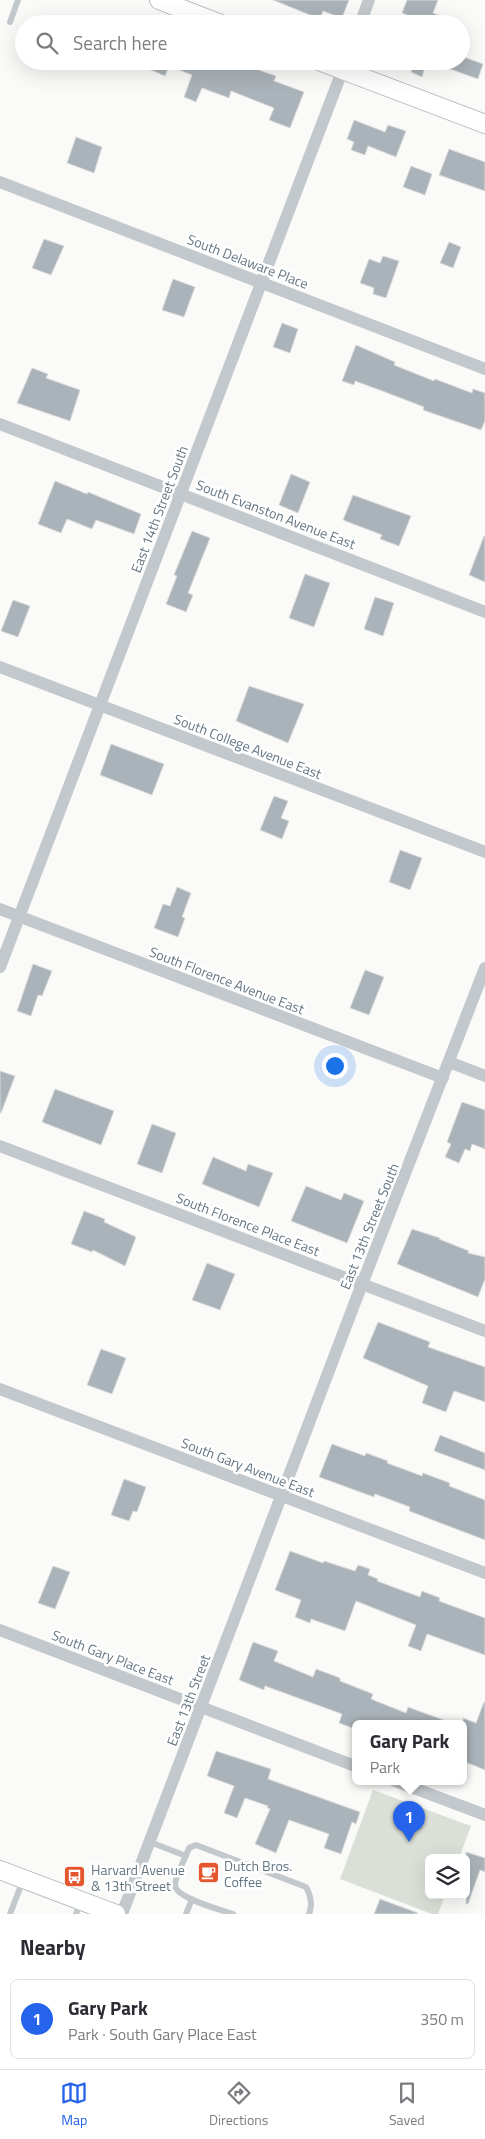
<!DOCTYPE html>
<html lang="en">
<head>
<meta charset="utf-8">
<style>
  :root { --surface:#fff; --page:#f2f2f3; --text:#2b2b33; --muted:#7c7c81; --line:#e1e1e2; --accent:#2563eb }
  body { margin:0; font-family:"Titillium Web",sans-serif; background:var(--page); color:var(--text) }
  .controls { position:absolute; right:15px; bottom:15px; display:grid; overflow:hidden; border-radius:8px; box-shadow:0 5px 20px #0002 }
  .controls button { width:45px; height:45px; display:grid; place-items:center; padding:0; border:0; border-bottom:1px solid var(--line); background:var(--surface); color:var(--text); font:25px sans-serif }
  .you { position:absolute; left:334px; top:1065px; width:18px; height:18px; margin:-12px; border:4px solid #fff; border-radius:50%; background:#1a73e8; box-shadow:0 0 0 8px #1a73e833 }
  .badge { display:grid; place-items:center; width:32px; height:32px; border-radius:50%; background:var(--accent); color:#fff; font-size:16px; font-weight:700 }
  .pin { position:absolute; translate:-50% -41px; filter:drop-shadow(0 1px 2px #0008) }
  .pin::after { content:''; position:absolute; top:26px; width:18px; height:15px; background:inherit; clip-path:polygon(0 0,100% 0,50% 100%) }
  .popup { position:absolute; left:352px; top:1720px; width:115px; height:65px; box-sizing:border-box; display:grid; place-content:center; border-radius:8px; background:var(--surface); filter:drop-shadow(0 1px 4px #0005); font-size:16px; white-space:nowrap; color:var(--muted) }
  .popup b { font-size:19px; color:var(--text) }
  .popup::after { content:''; position:absolute; left:50%; top:100%; margin-left:-10px; border:10px solid transparent; border-top-color:var(--surface) }
  .list { margin:0; padding:0; list-style:none }
  h2 { display:flex; justify-content:space-between; align-items:center; height:65px; margin:0; padding:0 20px; font-size:21px }
  h2 small { font-size:16px; font-weight:400; color:var(--muted) }
  .list li { display:grid; grid-template-columns:32px 1fr auto; gap:15px; align-items:center; box-sizing:border-box; height:80px; margin:0 10px 10px; padding:0 10px; border:1px solid var(--line); border-radius:8px }
  .list b { display:block; font-size:19px; white-space:nowrap }
  .list p { margin:0; font-size:16px; white-space:nowrap; color:var(--muted) }
  .list em { font-size:16px; font-style:normal; color:var(--muted) }
  .icon { flex:none; width:28px; height:28px; fill:none; stroke:currentColor; stroke-width:2; stroke-linecap:round; stroke-linejoin:round }
  .map { position:relative; flex:none; width:485px; height:1914px; overflow:hidden }
  .search { position:absolute; background:var(--surface); box-shadow:0 5px 20px #0002; left:15px; right:15px; top:15px; height:55px; display:flex; align-items:center; gap:12px; box-sizing:border-box; padding:0 18px; border-radius:28px; color:var(--muted); font-size:19px }
  .sheet { height:155px; background:var(--surface) }
  nav { display:flex; justify-content:space-around; align-items:center; box-sizing:border-box; height:70px; border-top:1px solid var(--line); background:var(--surface); font-size:14px; color:var(--muted) }
  nav a { display:grid; justify-items:center; gap:2px }
  nav .on { color:var(--accent) }
  .map>svg:first-child { display:block }
</style>
</head>
<body>
<div class="map">
<svg width="485" height="1914" viewBox="0 0 485 1914">
  <rect width="100%" height="100%" fill="#fafaf8"/>
  <path fill="#dadfd7" d="M373,1790l98,36 -12,32h-30v37h16l-7,19h-6l-92,-35z"/>
  <path fill="#aab3b9" stroke="#dcdcda" d="M273,0h76l-7,18 -19,-7 -3,8z
    M407,0h31l-5,13 25,9v2h-55l4,-9 -5,-2z
    M461,56l22,8 -5,15 -45,-16 28,-2z
    M130,61h113l-1,3 34,12 -2,5 30,11 -14,36 -21,-8 5,-12 -43,-17 -2,7 -27,-10 -6,14 -12,-5 8,-22 -23,-9 -4,10z
    M415,61h12l-5,16 -11,-5z
    M354,120l31,12 3,-7 18,6 -10,26 -28,-11 -3,9 -14,-5 3,-8 -7,-3z
    M76,137l26,10 -8,26 -27,-10z
    M449,149l36,13v29l-46,-16z
    M411,166l21,8 -7,21 -22,-8z
    M44,239l20,7 -13,29 -19,-7z
    M449,242l12,5 -8,21 -13,-5z
    M383,256l16,5 -13,37 -13,-4 1,-6 -14,-5 9,-24 11,4z
    M173,279l22,8 -11,30 -22,-7z
    M282,323l16,6 -8,24 -17,-6z
    M356,345l39,17 -1,3 40,16 1,-2 37,14 1,-4 12,4v28l-4,9 -58,-20 1,-3 -39,-15 -30,-11 -1,4 -12,-4z
    M32,368l16,6 -2,4 34,12 -10,31 -53,-18z
    M291,474l19,8 -12,31 -19,-8z
    M55,481l32,13 1,-2 53,22 -7,20 -38,-14 -4,9 -25,-10 -6,14 -23,-9z
    M353,495l58,21 -12,30 -19,-7 2,-4 -39,-15z
    M192,531l18,7 -22,55 5,2 -7,17 -20,-8 11,-28 -3,-1z
    M484,536h1v46l-16,-7z
    M305,574l25,9 -16,44 -25,-9z
    M375,597l19,6 -11,33 -19,-7z
    M13,600l17,6 -12,31 -17,-6z
    M249,686l55,18 -16,39 -52,-22z
    M111,744l53,20 -12,31 -52,-20z
    M274,796l14,5 -7,17 8,3 -7,18 -22,-9z
    M400,850l22,8 -12,32 -21,-8z
    M177,887l14,6 -9,24 3,1 -7,19 -24,-9 9,-24 7,2z
    M33,964l19,7 -10,25 -4,-1 -7,21 -14,-5z
    M365,970l19,7 -15,38 -19,-7z
    M0,1071l15,5 -14,37h-1z
    M55,1089l59,22 -13,34 -59,-23z
    M462,1102l23,8v39l-13,-5 -2,7 -5,-2 -6,14 -14,-6 6,-13 -4,-2z
    M152,1124l24,9 -14,40 -25,-9z
    M213,1157l33,14 2,-7 25,9 -14,34 -57,-23z
    M306,1186l35,14 3,-7 20,8 -17,42 -56,-22z
    M84,1211l21,8 -1,3 32,15 -11,29 -32,-16 -1,2 -21,-8z
    M412,1229l28,9 -1,1 30,12 -1,2 17,4v22l-7,18 -81,-33z
    M207,1263l28,11 -15,36 -28,-10z
    M378,1322l52,20 -2,5 57,20v35l-31,-11 -8,21 -24,-9 6,-17 -65,-28z
    M101,1349l25,9 -14,36 -25,-9z
    M440,1435l45,18v17l-51,-19z
    M332,1444l33,12 1,-3 22,8 -1,2 35,13 1,-3 27,10 -1,3 36,14v40l-76,-29 1,-4 -35,-13 -1,3 -55,-20z
    M124,1479l22,8 -9,25 -4,-1 -4,10 -18,-6z
    M290,1551l33,12 1,-2 31,10 3,-6 12,4 -2,6 10,4 -1,2 43,16 2,-6 18,7 -1,3 46,17v37l-58,-21 -6,17 -13,-5 8,-21 -60,-24 -11,30 -34,-12 -1,4 -15,-6 6,-17 -26,-10z
    M53,1566l17,6 -15,37 -17,-6z
    M253,1642l25,9 -4,10 39,16 3,-8 24,9v3l33,13 -2,5 35,14 2,-6 41,15v1h-94v6l-16,-6 3,-9 -77,-28 -1,4 -25,-10z
    M484,1702h1v68l-22,-9v-43l13,5z
    M216,1751l55,18 -3,10 92,33 -4,12 -4,-2 -11,32 -17,-6 5,-14 -40,-14 -13,33 -21,-9 15,-35 -3,-1 1,-2 -23,-8 -8,20 -13,-5 10,-27 -27,-10z
    M466,1852l19,6v14l-5,-2 -12,34h-2z
    M380,1899l38,14 -1,1h-43z"/>
  <g fill="none" stroke-linecap="round" stroke-linejoin="round">
    <defs>
      <path id="secondary" d="M159,0l62,24
        M319,61l166,63
        M0,1870l116,44"/>
    </defs>
    <use href="#secondary" stroke="#b3babf" stroke-width="20"/>
    <path stroke="#c3c8cc" stroke-width="6" d="M10,22l8,-22
      M150,1842l36,14
      M10,1914l13,-34
      M76,1914l5,-13
      M186,1914l6,-15
      M233,1914c-11,-4 -58,-16 -58,-29 0,-8 11,-28 14,-37l7,-3 110,42c5,9 7,17 3,27"/>
    <path stroke="#c3c8cc" stroke-width="12" d="M360,24l9,-24
      M0,182l485,187
      M0,424l485,188
      M0,667l485,185
      M0,909l443,169
      M0,967l346,-906
      M449,1062l36,14
      M0,1146l485,185
      M0,1389l485,184
      M0,1630l355,136
      M395,1781l90,34
      M122,1914l235,-617 128,-329"/>
    <use href="#secondary" stroke="#fff" stroke-width="18"/>
  </g>
  <defs>
    <symbol id="cafe-square" viewBox="-11 -11 22 22"><rect x="-9" y="-9" width="18" height="18" rx="4" fill="#e4572e" stroke="#fff"/><path d="M-5.5-4.5H6V0H3Q3 3.5 0 3.5H-2.5Q-5.5 3.5-5.5 0ZM3-3.2v2h1.7v-2ZM-6 4.5H4V6H-6Z" fill="#fff"/></symbol>
    <symbol id="bus-square" viewBox="-11 -11 22 22"><rect x="-9" y="-9" width="18" height="18" rx="4" fill="#e4572e" stroke="#fff"/><path d="M-5-6H5V4H4V6H2V4H-2V6H-4V4H-5ZM-3.5-4V0h7V-4ZM-3.5 1.2v1.5H-2V1.2ZM2 1.2v1.5H3.5V1.2Z" fill="#fff"/></symbol>
  </defs>
  <g fill-rule="evenodd">
    <use href="#cafe-square" x="196" y="1860" width="25" height="25"/>
    <use href="#bus-square" x="62" y="1864" width="25" height="25"/>
  </g>
  <g text-anchor="middle" dominant-baseline="central" stroke-width="5" stroke-linejoin="round" paint-order="stroke">
    <g font-size="14" fill="#657683" stroke="#fff">
      <text transform="translate(248 261) rotate(21)">South Delaware Place</text>
      <text transform="translate(159 509) rotate(-69)">East 14th Street South</text>
      <text transform="translate(276 514) rotate(21)">South Evanston Avenue East</text>
      <text transform="translate(248 746) rotate(21)">South College Avenue East</text>
      <text transform="translate(227 980) rotate(21)">South Florence Avenue East</text>
      <text transform="translate(248 1224) rotate(21)">South Florence Place East</text>
      <text transform="translate(369 1226) rotate(-68)">East 13th Street South</text>
      <text transform="translate(248 1467) rotate(21)">South Gary Avenue East</text>
      <text transform="translate(113 1657) rotate(21)">South Gary Place East</text>
      <text transform="translate(188 1700) rotate(-69)">East 13th Street</text>
    </g>
    <g font-size="14" fill="#657683" stroke="#fff" text-anchor="start">
      <text x="224" y="1865">Dutch Bros.<tspan x="224" dy="16">Coffee</tspan></text>
      <text x="91" y="1869">Harvard Avenue<tspan x="91" dy="16">&amp; 13th Street</tspan></text>
    </g>
  </g>
</svg>
<div class="controls">
<button><svg class="icon" aria-label="layers" viewBox="0 0 24 24"><path d="M12 4l9 5-9 5-9-5zM3 14l9 5 9-5"/></svg></button>
</div>
<div class="you"></div>
<div class="pin badge" style="left:409px;top:1842px">1</div>
<div class="popup"><b>Gary Park</b>Park</div>
<div class="search"><svg class="icon" aria-label="search" viewBox="0 0 24 24"><circle cx="10" cy="10" r="6"/><path d="M15 15l6 6"/></svg>Search here</div>
</div>
<section class="sheet">
<h2>Nearby<small></small></h2>
<ul class="list">
<li><span class="badge">1</span><div><b>Gary Park</b><p>Park · South Gary Place East</p></div><em>350 m</em></li>
</ul>
</section>
<nav>
<a class="on"><svg class="icon" aria-label="map" viewBox="0 0 24 24"><path d="M3 6l6-2 6 2 6-2v14l-6 2-6-2-6 2zM9 4v14M15 6v14"/></svg>Map</a>
<a><svg class="icon" aria-label="directions" viewBox="0 0 24 24"><path d="M12 3l9 9-9 9-9-9zM9 14v-3h6M13 9l2 2-2 2"/></svg>Directions</a>
<a><svg class="icon" aria-label="saved" viewBox="0 0 24 24"><path d="M7 4h10v16l-5-4-5 4z"/></svg>Saved</a>
</nav>
</body>
</html>
